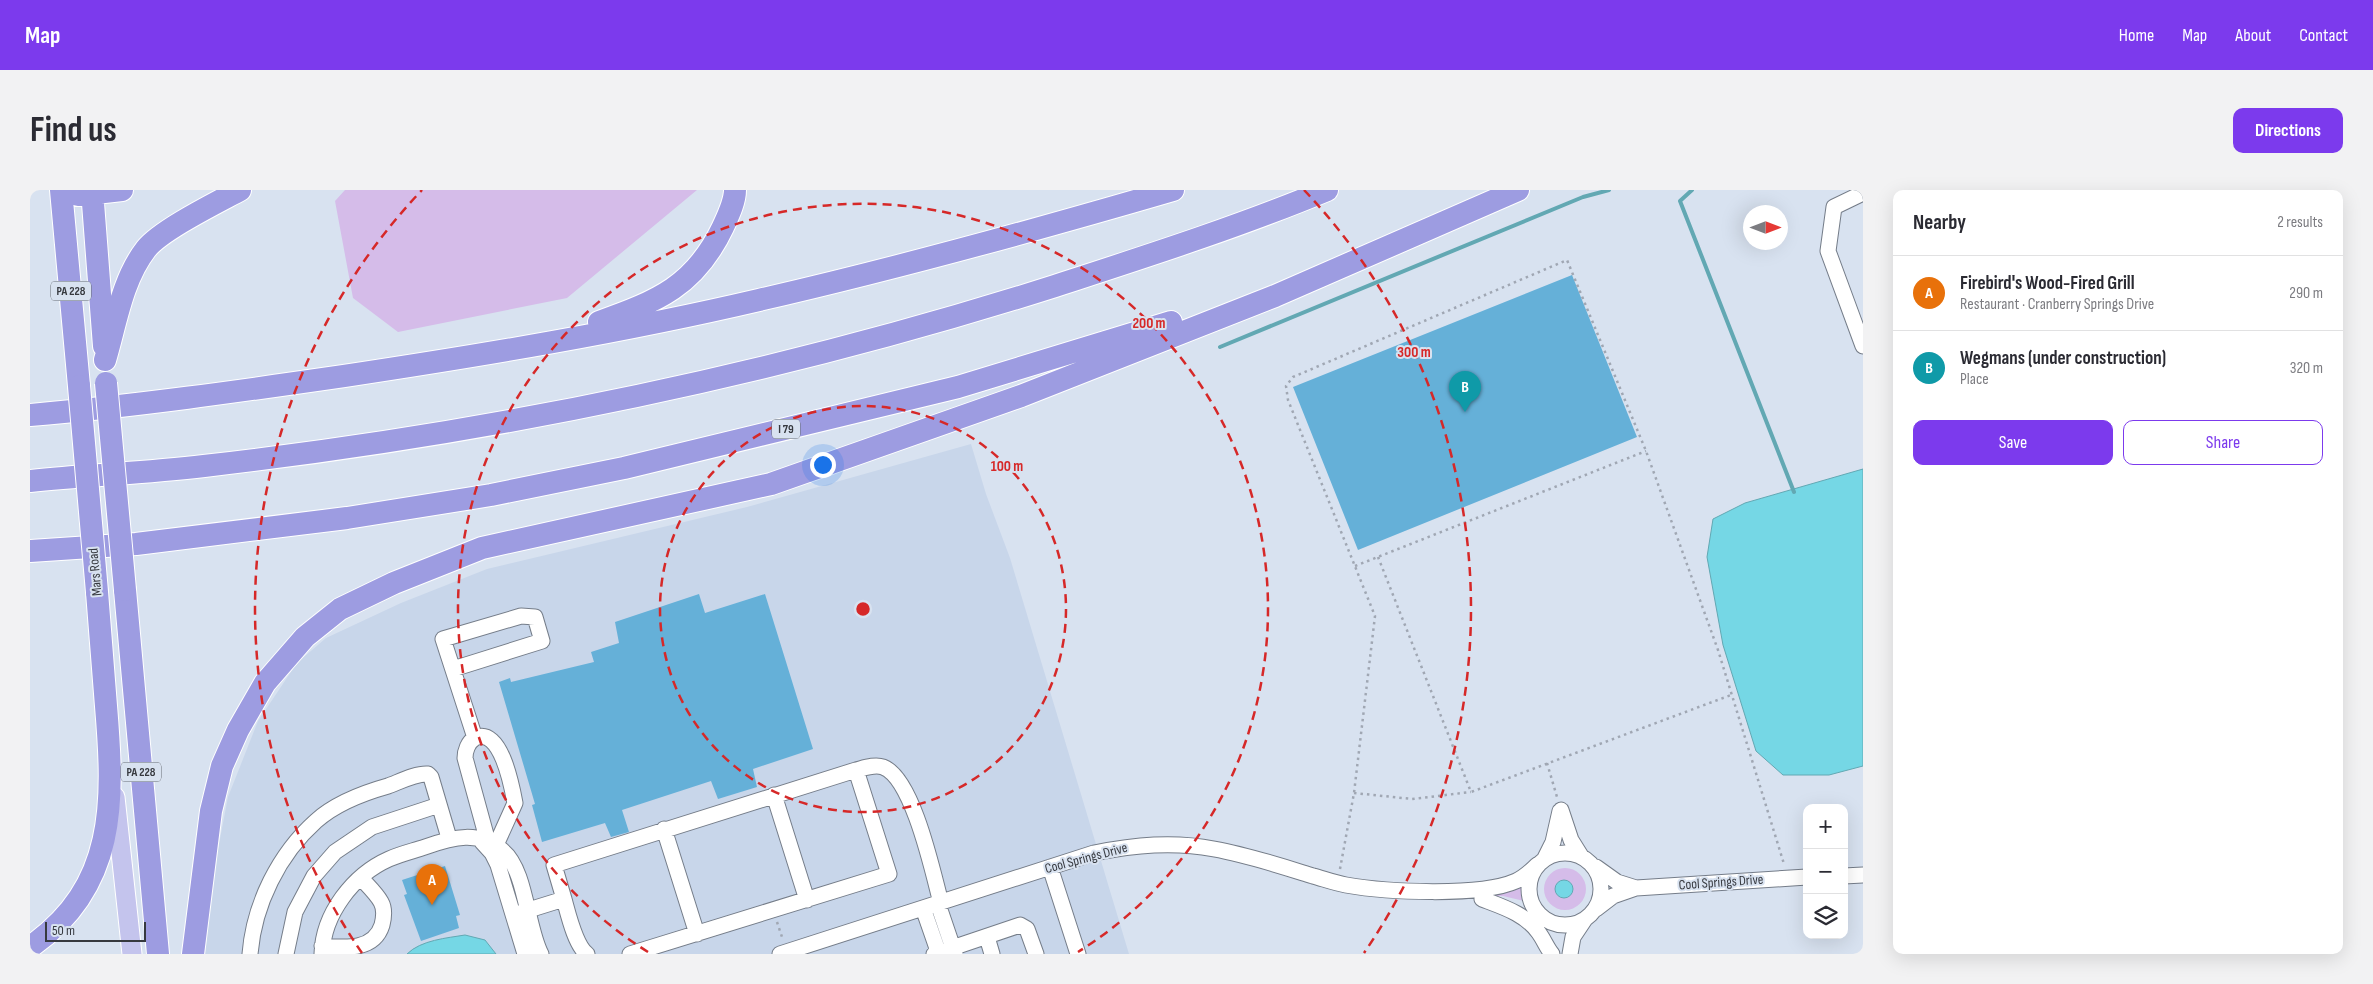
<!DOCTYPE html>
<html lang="en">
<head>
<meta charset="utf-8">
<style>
  :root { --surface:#fff; --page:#f2f2f3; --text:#2b2b33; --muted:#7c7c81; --line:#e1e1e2; --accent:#7c3aed }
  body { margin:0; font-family:"Sofia Sans Condensed",sans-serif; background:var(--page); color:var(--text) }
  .controls { position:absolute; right:15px; bottom:15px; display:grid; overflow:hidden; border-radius:10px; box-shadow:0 5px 20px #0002 }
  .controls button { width:45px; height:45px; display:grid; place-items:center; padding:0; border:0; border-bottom:1px solid var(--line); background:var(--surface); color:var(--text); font:25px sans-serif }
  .compass { position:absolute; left:1713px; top:15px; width:45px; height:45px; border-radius:50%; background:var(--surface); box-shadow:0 5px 20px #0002; rotate:90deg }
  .scale { position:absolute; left:15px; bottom:12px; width:101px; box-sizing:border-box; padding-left:5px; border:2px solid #36393f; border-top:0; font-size:14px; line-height:18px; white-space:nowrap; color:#36393f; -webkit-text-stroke:4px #d8e2f0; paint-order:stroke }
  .you { position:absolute; left:792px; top:274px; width:18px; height:18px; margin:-12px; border:4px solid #fff; border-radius:50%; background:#1a73e8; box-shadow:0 0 0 8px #1a73e833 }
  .badge { display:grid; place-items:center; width:32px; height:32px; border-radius:50%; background:var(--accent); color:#fff; font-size:16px; font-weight:700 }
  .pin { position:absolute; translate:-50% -41px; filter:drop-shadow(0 1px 2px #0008) }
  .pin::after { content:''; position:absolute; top:26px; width:18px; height:15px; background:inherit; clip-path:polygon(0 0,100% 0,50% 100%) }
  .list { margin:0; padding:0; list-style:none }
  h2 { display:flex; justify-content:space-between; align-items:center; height:65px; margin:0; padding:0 20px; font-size:21px }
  h2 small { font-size:16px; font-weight:400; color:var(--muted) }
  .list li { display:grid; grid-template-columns:32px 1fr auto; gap:15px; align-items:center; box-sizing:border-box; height:75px; padding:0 20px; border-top:1px solid var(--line) }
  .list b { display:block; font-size:19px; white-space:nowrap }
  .list p { margin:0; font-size:16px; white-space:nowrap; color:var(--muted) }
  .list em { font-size:16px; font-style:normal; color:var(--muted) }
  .actions { display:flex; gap:10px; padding:15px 20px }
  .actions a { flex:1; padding:11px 0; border:1px solid var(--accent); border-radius:10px; text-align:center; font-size:18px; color:var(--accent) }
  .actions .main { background:var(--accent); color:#fff }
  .icon { flex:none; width:28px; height:28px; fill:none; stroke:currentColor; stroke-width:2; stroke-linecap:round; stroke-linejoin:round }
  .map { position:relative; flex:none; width:1833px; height:764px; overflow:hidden; border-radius:10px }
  header { display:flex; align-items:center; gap:30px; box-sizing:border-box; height:70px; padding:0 25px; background:var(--accent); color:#fff }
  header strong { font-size:24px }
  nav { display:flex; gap:28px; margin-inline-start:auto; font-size:18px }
  .intro { display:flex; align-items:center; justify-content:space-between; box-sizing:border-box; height:120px; padding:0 30px }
  h1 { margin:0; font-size:35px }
  .button { padding:12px 22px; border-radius:10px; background:var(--accent); color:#fff; font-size:18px; font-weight:700 }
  main { display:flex; gap:30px; padding:0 30px }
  aside { flex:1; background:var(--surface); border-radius:10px; box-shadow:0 5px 20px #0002 }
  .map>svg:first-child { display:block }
</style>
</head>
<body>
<header>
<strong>Map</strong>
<nav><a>Home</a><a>Map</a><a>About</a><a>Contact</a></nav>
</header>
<div class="intro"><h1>Find us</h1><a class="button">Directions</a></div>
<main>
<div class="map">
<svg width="1833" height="764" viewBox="0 0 1833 764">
  <rect width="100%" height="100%" fill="#d8e2f0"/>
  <path fill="#c8d6ea" d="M941,254l15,50 24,64 119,396h-924l6,-68 17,-89 30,-76 39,-58 29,-25 75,-35 86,-34 260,-62z"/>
  <path fill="#d5bce9" d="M315,0h352l-130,108 -169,34 -45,-34 -18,-97z
    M1514 699a21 21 0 1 1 42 0a21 21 0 1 1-42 0Z
    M1492,695l2,16 -21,-5h-20z"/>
  <path fill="#75d7e5" stroke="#62a8b3" d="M1833,279v297l-34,9h-46l-27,-24 -33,-106 -16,-88 6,-38 32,-16z
    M1525 699a9 9 0 1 1 18 0a9 9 0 1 1-18 0Z
    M435,745l20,5 11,14h-89c14,-14 40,-16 58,-19z"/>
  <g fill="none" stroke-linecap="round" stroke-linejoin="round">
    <path stroke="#62a8b3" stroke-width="4" d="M1662,0l-12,11 114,291
      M1190,157l363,-150 26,-7"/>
  </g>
  <path fill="#65b0d8" d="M1542,85l65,162 -279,113 -65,-163z
    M669,404l6,19 60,-19 48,155 -60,20 4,18 -39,12 -7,-18 -89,29 7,22 -18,5 -6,-14 -63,19 -10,-37 3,-1 -36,-122 11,-4 1,4 83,-20 -3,-10 28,-9 -4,-21z
    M415,676l15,49 -4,1 3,12 -38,13 -17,-46 3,-1 -5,-14z"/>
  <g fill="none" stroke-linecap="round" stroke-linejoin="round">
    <defs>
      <path id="minor" d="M1833,3l-29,14 -6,44 35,95
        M423,479l89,-28 -7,-24 -14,-1 -78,23 32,99
        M744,605l33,105
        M1531,620l10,30 10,16
        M634,639l33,105
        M452,652l10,11 6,12 27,89
        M458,652l-23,-84c0,-7 3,-16 10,-20 26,-12 37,49 40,65l-19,42
        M1499 699a36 36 0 1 1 72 0a36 36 0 1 1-72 0Z
        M1515,668l8,-16 7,-31
        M1020,677l28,87
        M1566,677l21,15 19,6
        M1814,686l19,-1
        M534,709l-10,-34 302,-95c8,-2 19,-6 27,-3 30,11 50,106 58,136
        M1452,709c21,8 44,15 57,34 5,7 8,15 13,21
        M908,714l17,50
        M893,718l16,46
        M1566,719l17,-13 23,-8 171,-11
        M489,723l45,-14c4,14 11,46 23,55
        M957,747l5,17
        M292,756c23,2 52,5 60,-21 2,-8 3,-16 -1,-23 -5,-9 -14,-17 -20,-24
        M220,764c4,-50 29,-100 66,-133 20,-18 47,-28 72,-35 11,-4 28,-13 40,-12l3,3 18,61
        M256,764l9,-42 19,-36 21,-24 37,-25 67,-22
        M292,764c1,-40 31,-79 67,-95 11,-5 24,-8 36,-12 28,-10 54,-17 78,4 23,19 24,77 38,103
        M600,764l259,-80 -33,-104
        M750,764l314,-101c41,-8 79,-12 120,-4 34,6 67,17 99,27 11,3 22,7 33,9 40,7 134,12 170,-4 9,-4 14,-9 21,-16
        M904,764l86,-29 7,4 9,25
        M1540,764l3,-17 12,-18"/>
      <path id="major" d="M85,607l17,157"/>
      <path id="highway" d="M31,0l18,196
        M62,0l12,156
        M48,5l44,-5
        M569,132c59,-21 96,-36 124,-95 5,-11 12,-25 12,-37
        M75,170c11,-37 17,-80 41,-111 15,-19 70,-46 94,-59
        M0,225c105,-9 210,-24 314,-39 139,-21 278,-44 415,-76 139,-32 277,-70 414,-110
        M0,291c58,-6 116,-8 174,-15 289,-33 574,-92 851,-180 92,-30 183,-59 272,-96
        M0,361l106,-7 211,-26 144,-23 133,-27 334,-81 213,-65
        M95,400l33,364
        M0,757c87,-60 84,-146 76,-241 -3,-38 -6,-76 -9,-114
        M163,764l18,-143 11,-45 16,-36 27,-47 40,-46 35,-28 54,-26 88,-35 289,-64 250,-88 254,-100 243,-106"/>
    </defs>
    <use href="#minor" stroke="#757d89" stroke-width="17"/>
    <use href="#major" stroke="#fff" stroke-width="21"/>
    <use href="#highway" stroke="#fff" stroke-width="24"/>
    <path stroke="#a0a7b3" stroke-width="2.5" stroke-dasharray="2.5 4" stroke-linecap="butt" d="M1348,367l93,235 260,-97
      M1325,376l291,-115
      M1517,573l10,34
      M1324,603l58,6 59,-7
      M1310,679l14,-76 21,-177 -87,-216 -2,-14 7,-9 274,-117 79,191 72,199 66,214
      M747,732l5,15"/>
    <use href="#minor" stroke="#fff" stroke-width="15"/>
    <use href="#major" stroke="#c4c4ed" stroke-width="19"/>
    <use href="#highway" stroke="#9d9ce1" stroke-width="22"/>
    <defs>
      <path id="highway-bridge" d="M76,193l19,207
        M49,196l18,206"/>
    </defs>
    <use href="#highway-bridge" stroke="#fff" stroke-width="24" stroke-linecap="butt"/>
    <use href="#highway-bridge" stroke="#9d9ce1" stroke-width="22"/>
  </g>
  <g fill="none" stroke="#d62828" stroke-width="2.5" stroke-dasharray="9 6">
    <circle cx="833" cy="419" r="203"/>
    <path d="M618 762A405 405 0 1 1 1048 762"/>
    <path d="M332 763A608 608 0 0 1 392 0M1274 0A608 608 0 0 1 1334 763"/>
  </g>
  <g text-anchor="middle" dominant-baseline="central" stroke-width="4" stroke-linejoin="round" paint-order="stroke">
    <g fill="#d8e2f0" stroke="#676c74" stroke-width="1">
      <rect x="21" y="91.5" width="40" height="19" rx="4"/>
      <rect x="742" y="229.5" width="28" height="19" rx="4"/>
      <rect x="91" y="572.5" width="40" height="19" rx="4"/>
    </g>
    <g font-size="12" font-weight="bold" fill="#36393f">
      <text x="41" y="101">PA 228</text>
      <text x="756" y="239">I 79</text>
      <text x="111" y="582">PA 228</text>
    </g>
    <g font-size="14" fill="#36393f" stroke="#d8e2f0">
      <text transform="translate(65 382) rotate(-95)">Mars Road</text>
      <text transform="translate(1056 668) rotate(-15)">Cool Springs Drive</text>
      <text transform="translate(1691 692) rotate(-4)">Cool Springs Drive</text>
    </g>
  </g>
  <circle cx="833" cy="419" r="8" fill="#d62828" stroke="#d8e2f0" stroke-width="2.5"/>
  <g font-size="15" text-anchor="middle" font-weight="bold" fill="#d62828" stroke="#d8e2f0" stroke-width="4" stroke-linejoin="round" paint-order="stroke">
    <text x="1119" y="138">200 m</text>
    <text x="1384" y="167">300 m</text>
    <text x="977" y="281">100 m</text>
  </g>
</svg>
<div class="controls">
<button>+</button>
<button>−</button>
<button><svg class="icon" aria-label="layers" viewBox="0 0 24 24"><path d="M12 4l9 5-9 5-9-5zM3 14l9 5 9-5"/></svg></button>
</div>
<svg class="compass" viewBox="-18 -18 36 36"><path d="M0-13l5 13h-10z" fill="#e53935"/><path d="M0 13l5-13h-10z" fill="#7c7c81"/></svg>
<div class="scale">50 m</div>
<div class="you"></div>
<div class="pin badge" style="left:402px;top:715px;background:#e8710a">A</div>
<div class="pin badge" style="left:1435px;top:222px;background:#0f9aa8">B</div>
</div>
<aside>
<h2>Nearby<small>2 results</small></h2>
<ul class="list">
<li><span class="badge" style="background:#e8710a">A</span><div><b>Firebird's Wood-Fired Grill</b><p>Restaurant · Cranberry Springs Drive</p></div><em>290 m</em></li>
<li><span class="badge" style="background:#0f9aa8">B</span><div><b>Wegmans (under construction)</b><p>Place</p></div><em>320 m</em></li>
</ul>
<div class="actions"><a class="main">Save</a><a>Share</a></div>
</aside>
</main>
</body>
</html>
